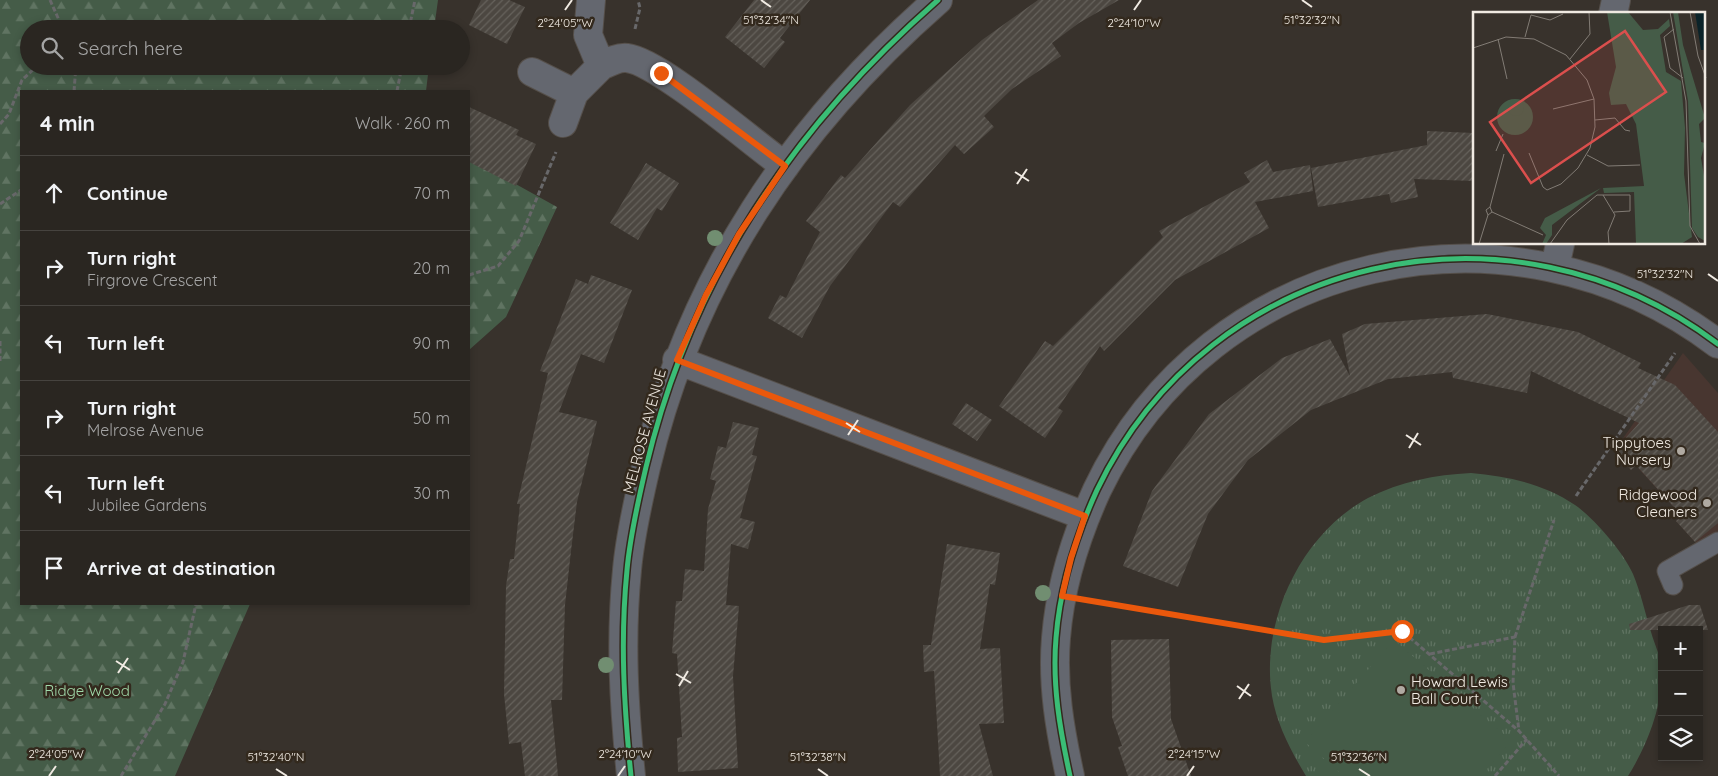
<!DOCTYPE html>
<html lang="en">
<head>
<meta charset="utf-8">
<style>
  :root { --surface:#2a2621; --page:#36322e; --text:#f1f3f6; --muted:#a5a5a5; --line:#46433f }
  body { margin:0; font-family:Quicksand,sans-serif; background:var(--page); color:var(--text) }
  .controls { position:absolute; right:15px; bottom:15px; display:grid; overflow:hidden; border-radius:0px; box-shadow:0 2px 8px #0003 }
  .controls button { width:45px; height:45px; display:grid; place-items:center; padding:0; border:0; border-bottom:1px solid var(--line); background:var(--surface); color:var(--text); font:25px sans-serif }
  .stop { position:absolute; width:15px; height:15px; margin:-11px; border:4px solid #ea580c; border-radius:50%; background:#fff }
  .stop.end { background:#ea580c; border-color:#fff; box-shadow:0 1px 5px #0008 }
  .list { margin:0; padding:0; list-style:none }
  h2 { display:flex; justify-content:space-between; align-items:center; height:65px; margin:0; padding:0 20px; font-size:21px }
  h2 small { font-size:16px; font-weight:400; color:var(--muted) }
  .list li { display:grid; grid-template-columns:32px 1fr auto; gap:15px; align-items:center; box-sizing:border-box; height:75px; padding:0 20px; border-top:1px solid var(--line) }
  .list b { display:block; font-size:19px; white-space:nowrap }
  .list p { margin:0; font-size:16px; white-space:nowrap; color:var(--muted) }
  .list em { font-size:16px; font-style:normal; color:var(--muted) }
  .icon { flex:none; width:28px; height:28px; fill:none; stroke:currentColor; stroke-width:2; stroke-linecap:round; stroke-linejoin:round }
  .map { position:relative; flex:none; width:1718px; height:776px; overflow:hidden }
  .search { position:absolute; background:var(--surface); box-shadow:0 2px 8px #0003; left:20px; top:20px; width:450px; height:55px; display:flex; align-items:center; gap:12px; box-sizing:border-box; padding:0 18px; border-radius:28px; color:var(--muted); font-size:19px }
  .panel { position:absolute; background:var(--surface); box-shadow:0 2px 8px #0003; left:20px; top:90px; width:450px; height:515px; border-radius:0px }
  .map>svg:first-child { display:block }
</style>
</head>
<body>
<div class="map">
<svg width="1718" height="776" viewBox="0 0 1718 776">
  <defs>
    <pattern id="grass-tufts" width="24" height="20" patternUnits="userSpaceOnUse" patternTransform="scale(1.25)"><rect width="24" height="20" fill="#455c48"/><path d="M3 7l-1-3M5 7V3M7 7l1-3M15 17l-1-3M17 17v-4M19 17l1-3" fill="none" stroke="#607462"/></pattern>
    <pattern id="forest-firs" width="22" height="20" patternUnits="userSpaceOnUse" patternTransform="scale(1.25)"><rect width="22" height="20" fill="#455c48"/><path d="M5 1l3.5 6h-7zM16 11l3.5 6h-7z" fill="#607462"/></pattern>
    <pattern id="building-hatch" width="6" height="6" patternUnits="userSpaceOnUse" patternTransform="scale(1.25)"><rect width="6" height="6" fill="#4c4741"/><path d="M-1 1l2-2M0 6l6-6M5 7l2-2" fill="none" stroke="#66625c"/></pattern>
  </defs>
  <rect width="100%" height="100%" fill="#38322c"/>
  <path fill="#483630" d="M1683,353l35,40v138l-22,12 -20,-22 6,-5 -44,-48 10,-8 -3,-3 -14,13 -17,-19z"/>
  <path fill="url(#grass-tufts)" d="M1471,473c36,3 73,11 104,32 19,13 49,48 58,69 8,19 12,39 18,58 3,11 10,25 11,37 1,36 -15,77 -34,107h-322c-15,-25 -29,-51 -34,-80 -12,-75 29,-162 96,-198 33,-17 67,-23 103,-25z"/>
  <path fill="url(#forest-firs)" d="M0,0h438l-4,29h-405v37h400l-3,25h-405v513h229l-75,172h-175z
    M469,158l88,49 -51,110 -37,33z"/>
  <path fill="#455c48" d="M1394,640l117,101 -30,35h-137l-39,-34z"/>
  <path fill="url(#building-hatch)" d="M481,0h28l16,7 -18,37 -38,-19z
    M754,0h56l-30,38 5,4 -21,26 -39,-31z
    M1038,0h81l-40,23 -27,20 9,13 -49,33 -28,27 10,11 -30,27 -9,-9 -55,62 -7,-5 -63,84 -28,52 -34,-20 12,-23 6,3 34,-66 -14,-11 35,-46 4,3 65,-73 72,-65z
    M469,107l50,23 -3,5 20,9 -20,42 -47,-24z
    M1427,131l47,2v48l-60,-2 4,18 -27,6 -2,-9 -71,13 -7,-39 116,-23z
    M1267,160l6,12 37,-7 3,26 -58,11 14,26 -94,52 -71,71 -4,-5 -42,62 5,3 -18,27 -46,-32 46,-65 8,5 110,-109 -4,-6 91,-49 -6,-9z
    M646,163l33,20 -17,28 -5,-3 -19,32 -28,-17z
    M591,275l41,15 -28,73 -23,-9 -22,58 38,9 -20,81 -6,49 -6,54 -3,95h-11l7,76h-33l-4,-34 -12,2 -5,-50 2,-108 4,-27h4l6,-55h-3l31,-131 -8,-2 36,-92 12,5z
    M1487,314l91,18 63,31 -3,5 37,17 43,47v91l-23,19 -19,-21 6,-5 -46,-51 -5,5 -17,-19 25,-28 -108,-52 -4,22 -74,-15 -1,-6 -64,7 -77,31 -63,50 -40,54 -30,73 -55,-21 29,-75 57,-77 73,-56 48,-19 20,37 -8,-42 23,-10z
    M966,403l26,17 -15,21 -25,-17z
    M733,422l26,6 -7,27 5,1 -17,62 15,4 -7,27 -17,-5 -5,61 13,1 -6,70 5,92 -60,4 -1,-34 5,-1 -5,-83 -5,-1 4,-52h6l3,-32 19,2 4,-62 8,-28 -6,-2 8,-33 8,2z
    M947,544l53,9 -5,32 -5,-1 -10,65 20,-1 4,75 -25,1 14,52h-53l-6,-105 -10,1 -1,-27h8z
    M1689,605h11l8,25h-78l-1,-6z
    M1169,639l2,80 20,57h-63l-10,-29 4,-1 -10,-29 -1,-77z"/>
  <g fill="none" stroke-linecap="round" stroke-linejoin="round">
    <defs>
      <path id="service" d="M1673,585l-6,-14 51,-29"/>
      <path id="minor" d="M591,0l-3,35 13,31c8,-4 17,-9 26,-8 31,3 127,86 158,108
        M1613,14l3,-14
        M532,72l42,21
        M563,123l11,-30 27,-27
        M1555,267l5,-23
        M677,360l408,156
        M631,776c-7,-70 -11,-135 -4,-206 3,-34 11,-69 19,-103 45,-189 147,-340 292,-467
        M1070,776c-10,-46 -18,-91 -14,-138 4,-51 20,-102 41,-148 113,-237 414,-303 621,-146"/>
    </defs>
    <use href="#service" stroke="#554f4a" stroke-width="21"/>
    <use href="#minor" stroke="#554f4a" stroke-width="30"/>
    <path stroke="#68686a" stroke-width="3" stroke-dasharray="5 2.5" stroke-linecap="butt" d="M50,0l13,29
      M409,29l6,-29
      M635,29l5,-21 -2,-8
      M74,91l2,-25
      M397,91l5,-25
      M0,124l9,-10 13,-34 15,-14
      M0,204l21,-14
      M469,275l29,-9 21,-25 37,-89
      M0,341v22
      M1576,496l99,-143
      M1093,601l231,39 78,-9 117,100 40,45
      M1515,637l39,-117
      M1430,654l85,-17 -2,46 6,48
      M121,776l44,-72 18,-42 13,-58
      M1495,776l32,-37"/>
    <use href="#service" stroke="#64676f" stroke-width="19"/>
    <use href="#minor" stroke="#64676f" stroke-width="28"/>
    <defs>
      <path id="cycleway" d="M631,776c-7,-70 -11,-135 -4,-206 3,-34 11,-69 19,-103 45,-189 147,-340 292,-467
        M1070,776c-10,-46 -18,-91 -14,-138 4,-51 20,-102 41,-148 113,-237 414,-303 621,-146"/>
    </defs>
    <use href="#cycleway" stroke="#33291d" stroke-width="8"/>
    <use href="#cycleway" stroke="#3abd76" stroke-width="5"/>
  </g>
  <g fill="#718e71">
    <circle cx="715" cy="238" r="8"/>
    <circle cx="1043" cy="593" r="8"/>
    <circle cx="606" cy="665" r="8"/>
  </g>
  <g fill="none" stroke-linecap="round" stroke-linejoin="round">
    <path stroke="#ea580c" stroke-width="6" d="M661,73l124,93 -46,68 -33,61 -29,65 408,156 -14,42 -9,38 262,44 78,-9"/>
  </g>
  <path fill="none" stroke="#f0eae2" stroke-width="2" d="M761,0l10,7M1302,0l10,7M565,10l7,-10M1134,10l7,-10M1015,172l14,9M1017,184l10,-15M1708,274l10,7M846,423l14,9M848,435l10,-15M1406,435l15,10M1409,448l9,-15M116,661l14,9M118,673l10,-15M676,674l15,9M679,686l9,-15M1237,686l14,10M1239,699l10,-15M276,769l11,7M818,769l10,7M1359,769l11,7M49,776l7,-10M618,776l7,-10M1187,776l7,-10"/>
  <g fill="#b0aaa2" stroke="#33291d" stroke-width="2">
    <circle cx="1681" cy="451" r="5"/>
    <circle cx="1707" cy="503" r="5"/>
    <circle cx="1401" cy="690" r="5"/>
  </g>
  <g text-anchor="middle" dominant-baseline="central" stroke-width="5" stroke-linejoin="round" paint-order="stroke">
    <g font-size="15" fill="#f0eae2" stroke="#33291d">
      <text transform="translate(644 431) rotate(-75)">MELROSE AVENUE</text>
    </g>
    <g font-size="15" fill="#f0eae2" stroke="#33291d" text-anchor="end">
      <text x="1671" y="442">Tippytoes<tspan x="1671" dy="17">Nursery</tspan></text>
      <text x="1697" y="494">Ridgewood<tspan x="1697" dy="17">Cleaners</tspan></text>
      <text x="1411" y="681" text-anchor="start">Howard Lewis<tspan x="1411" dy="17">Ball Court</tspan></text>
    </g>
    <g font-size="15" fill="#a0d9a9" stroke="#33291d">
      <text x="87" y="690">Ridge Wood</text>
    </g>
  </g>
  <g transform="translate(1473 12)">
    <rect width="232" height="232" fill="#38322c"/>
    <path d="M24 105a18 18 0 1 1 36 0a18 18 0 1 1-36 0Z" fill="#455c48"/>
    <path d="M134,0h21l15,18 15,-1 11,-10 1,7 -10,9 6,37 15,9 4,47 -1,46 8,63 -11,7h-45l-2,-52 -30,1 -1,-5 41,-2 -8,-62 -10,-20 -15,1 -2,-12 7,-26zM200,0h5l5,33 22,73 -6,6 2,18 4,1 -4,15 5,30 -1,53 -7,-4 -6,-9 -4,-127zM128,176l-49,37v10l-6,9h-4l4,-9 -6,-7 5,-10z" fill="#455c48"/>
    <path d="M35 96a8 8 0 1 1 16 0a8 8 0 1 1-16 0Z" fill="#455c48"/>
    <path d="M222,0h10v38h-4z" fill="#0a2329"/>
    <path fill="none" stroke="#827c75" stroke-width="1" d="M197,0l16,89 4,125 10,18M217,0l8,44 8,22M201,17l-10,8 6,31 13,10M52,25l6,-22 19,5 13,-6M25,27l9,40M0,36l33,-11 28,2 32,16 21,25 7,19 1,28 -5,21 -12,20 -17,16 -14,6 -4,-3 -14,-34M97,47l20,-25 -1,-22M80,97l41,-10M122,108l20,-2 10,12 5,1M23,139l7,-17M114,143l21,11 32,-1M130,183l12,20 -7,17 1,12M17,195l14,-53M19,200l51,23M6,232l9,-29 4,-3 -2,-5 -4,3 2,5M77,232l17,-24 30,-25h33v16l-16,1"/>
    <path fill="#db4f4d" fill-opacity="0.15" stroke="#db4f4d" stroke-width="2.5" d="M152,19l41,61 -135,91 -41,-61z"/>
    <rect width="232" height="232" fill="none" stroke="#f0eae2" stroke-width="2.5"/>
  </g>
  <g font-size="12" text-anchor="middle" fill="#f0eae2" stroke="#33291d" stroke-width="5" stroke-linejoin="round" paint-order="stroke">
    <text x="771" y="24">51°32'34"N</text>
    <text x="1312" y="24">51°32'32"N</text>
    <text x="565" y="27">2°24'05"W</text>
    <text x="1134" y="27">2°24'10"W</text>
    <text x="1665" y="278">51°32'32"N</text>
    <text x="56" y="758">2°24'05"W</text>
    <text x="625" y="758">2°24'10"W</text>
    <text x="1194" y="758">2°24'15"W</text>
    <text x="276" y="761">51°32'40"N</text>
    <text x="818" y="761">51°32'38"N</text>
    <text x="1359" y="761">51°32'36"N</text>
  </g>
</svg>
<div class="controls">
<button>+</button>
<button>−</button>
<button><svg class="icon" aria-label="layers" viewBox="0 0 24 24"><path d="M12 4l9 5-9 5-9-5zM3 14l9 5 9-5"/></svg></button>
</div>
<div class="stop" style="left:1402px;top:631px"></div>
<div class="stop end" style="left:661px;top:73px"></div>
<div class="search"><svg class="icon" aria-label="search" viewBox="0 0 24 24"><circle cx="10" cy="10" r="6"/><path d="M15 15l6 6"/></svg>Search here</div>
<section class="panel">
<h2>4 min<small>Walk · 260 m</small></h2>
<ul class="list">
<li><svg class="icon" aria-label="ahead" viewBox="0 0 24 24"><path d="M12 20V5M6 11l6-6 6 6"/></svg><div><b>Continue</b></div><em>70 m</em></li>
<li><svg class="icon" aria-label="right" viewBox="0 0 24 24"><path d="M7 20v-9h11M14 6l5 5-5 5"/></svg><div><b>Turn right</b><p>Firgrove Crescent</p></div><em>20 m</em></li>
<li><svg class="icon" aria-label="left" viewBox="0 0 24 24"><path d="M17 20v-9H6M10 6l-5 5 5 5"/></svg><div><b>Turn left</b></div><em>90 m</em></li>
<li><svg class="icon" aria-label="right" viewBox="0 0 24 24"><path d="M7 20v-9h11M14 6l5 5-5 5"/></svg><div><b>Turn right</b><p>Melrose Avenue</p></div><em>50 m</em></li>
<li><svg class="icon" aria-label="left" viewBox="0 0 24 24"><path d="M17 20v-9H6M10 6l-5 5 5 5"/></svg><div><b>Turn left</b><p>Jubilee Gardens</p></div><em>30 m</em></li>
<li><svg class="icon" aria-label="arrive" viewBox="0 0 24 24"><path d="M6 21V4h12l-3 4 3 4H6"/></svg><div><b>Arrive at destination</b></div></li>
</ul>
</section>
</div>
</body>
</html>
